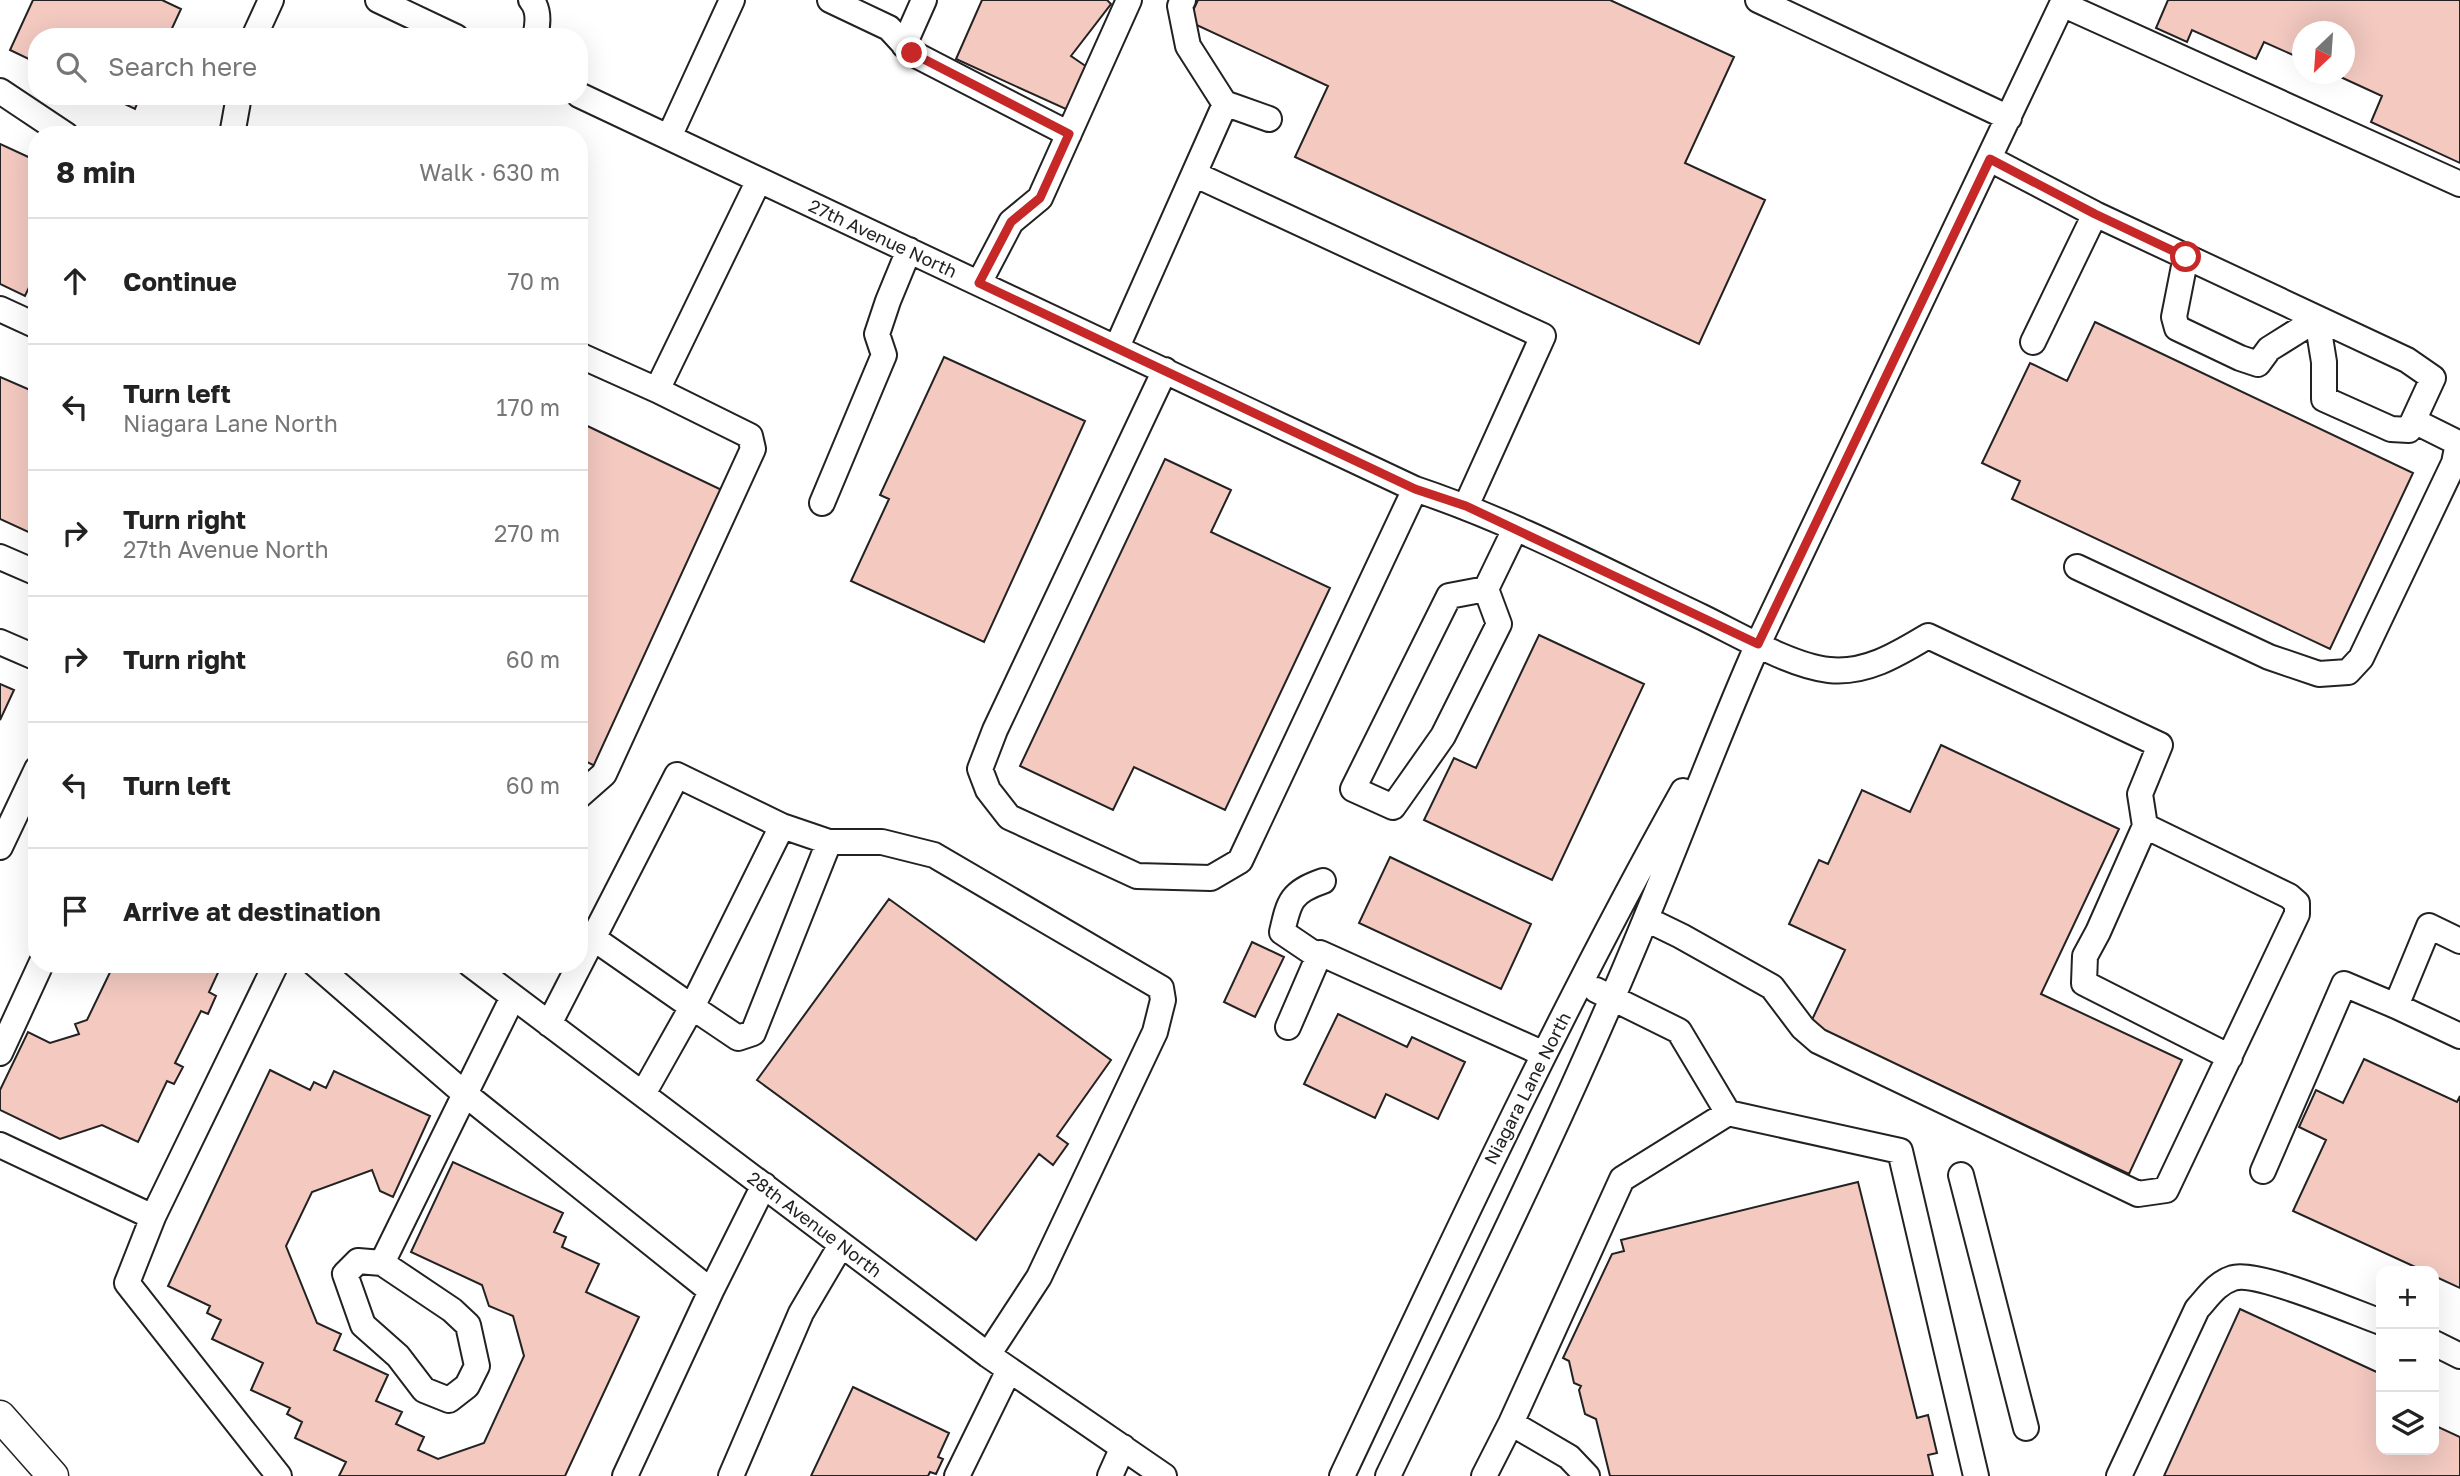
<!DOCTYPE html>
<html lang="en">
<head>
<meta charset="utf-8">
<style>
  :root { --surface:#fff; --page:#f6f6f6; --text:#222; --muted:#767676; --line:#e0e0e0 }
  body { margin:0; font-family:"Golos Text",sans-serif; background:var(--page); color:var(--text) }
  .controls { position:absolute; right:21px; bottom:21px; display:grid; overflow:hidden; border-radius:14px; box-shadow:0 7px 28px #0002 }
  .controls button { width:63px; height:63px; display:grid; place-items:center; padding:0; border:0; border-bottom:2px solid var(--line); background:var(--surface); color:var(--text); font:35px sans-serif }
  .compass { position:absolute; left:2292px; top:21px; width:63px; height:63px; border-radius:50%; background:var(--surface); box-shadow:0 7px 28px #0002; rotate:205deg }
  .stop { position:absolute; width:21px; height:21px; margin:-16px; border:5px solid #c62828; border-radius:50%; background:#fff }
  .stop.end { background:#c62828; border-color:#fff; box-shadow:0 2px 7px #0008 }
  .list { margin:0; padding:0; list-style:none }
  h2 { display:flex; justify-content:space-between; align-items:center; height:91px; margin:0; padding:0 28px; font-size:30px }
  h2 small { font-size:23px; font-weight:400; color:var(--muted) }
  .list li { display:grid; grid-template-columns:46px 1fr auto; gap:21px; align-items:center; box-sizing:border-box; height:126px; padding:0 28px; border-top:2px solid var(--line) }
  .list b { display:block; font-size:26px; white-space:nowrap }
  .list p { margin:0; font-size:23px; white-space:nowrap; color:var(--muted) }
  .list em { font-size:23px; font-style:normal; color:var(--muted) }
  .icon { flex:none; width:38px; height:38px; fill:none; stroke:currentColor; stroke-width:2; stroke-linecap:round; stroke-linejoin:round }
  .map { position:relative; flex:none; width:2460px; height:1476px; overflow:hidden }
  .search { position:absolute; background:var(--surface); box-shadow:0 7px 28px #0002; left:28px; top:28px; width:560px; height:77px; display:flex; align-items:center; gap:18px; box-sizing:border-box; padding:0 24px; border-radius:28px; color:var(--muted); font-size:26px }
  .panel { position:absolute; background:var(--surface); box-shadow:0 7px 28px #0002; left:28px; top:126px; width:560px; height:847px; border-radius:28px }
  .map>svg:first-child { display:block }
</style>
</head>
<body>
<div class="map">
<svg width="2460" height="1476" viewBox="0 0 2460 1476">
  <rect width="100%" height="100%" fill="#fff"/>
  <path fill="#f3c9c0" stroke="#222" stroke-width="2" d="M33,0h129l19,9 -13,28h-131v26l-27,-13z
    M982,0h125l4,4 -40,52 16,11 -19,43 -112,-51z
    M1198,0h412l124,57 -49,106 80,37 -66,144 -404,-187 33,-71 -140,-65z
    M2168,0h292v163l-89,-41 11,-26 -48,-22h10v-42h-42v27l-38,-17 -8,17 -64,-29 -5,12 -31,-14z
    M108,96h32l-5,13z
    M0,144l37,17v109l-12,26 -25,-12z
    M2095,322l318,151 -83,176 -318,-150 8,-18 -38,-18 48,-100 37,18z
    M944,357l141,64 -101,221 -133,-61 38,-82 -9,-4z
    M0,377l37,16v143l-37,-17z
    M579,422l147,70 -129,275 -18,-9z
    M1165,459l66,31 -20,42 119,56 -105,222 -91,-43 -21,43 -93,-44z
    M1539,635l105,49 -92,196 -128,-60 30,-62 22,10z
    M0,684l14,6 -14,30z
    M1941,745l178,84 -78,165 141,66 -53,114 -319,-150 35,-74 -56,-26 30,-64 9,4 34,-74 48,22z
    M1390,857l141,67 -30,65 -142,-66z
    M889,899l222,161 -54,76 11,8 -15,21 -14,-11 -63,86 -219,-160z
    M1252,942l32,15 -29,60 -31,-15z
    M114,964h108l-13,28 7,4 -8,18 -7,-3 -26,52 8,4 -9,17 -7,-3 -29,61 -36,-17 -42,14 -60,-29v-20l28,-58 22,11 29,-9 -4,-10 12,-4z
    M1338,1014l69,33 5,-10 53,25 -27,57 -52,-25 -11,24 -71,-34z
    M2364,1059l93,43 3,-6v192l-26,-12v-5h-10l-131,-60 33,-71 -27,-13 17,-37 27,13z
    M270,1070l40,20 4,-8 12,6 8,-17 96,45 -37,81 -13,-6 -8,-21 -60,22 -26,54 31,77 24,11 -7,16 54,25 -12,26 26,11 -6,12 28,13 -6,13 20,9 46,-16 40,-87 -11,-40 -24,-10 -7,-21 -71,-33 42,-90 110,51 -9,19 12,5 -4,10 37,17 -13,28 53,25 -74,159h-226l7,-14 -51,-24 7,-16 -15,-8 3,-6 -39,-18 12,-27 -51,-24 9,-19 -14,-7 3,-7 -42,-20z
    M1858,1182l59,236 11,-3 9,38 -9,2 5,21h-323l-14,-57 -11,-5 -6,-24 2,-4 -7,-3 -5,-22 -6,-3 49,-104 12,-3 -3,-11z
    M2240,1309l141,65v76h53v-25l26,12v39h-296z
    M853,1387l96,46 -11,24 5,2 -7,15 -6,-2 -2,4h-117z"/>
  <g fill="none" stroke-linecap="round" stroke-linejoin="round">
    <defs>
      <path id="minor" d="M378,0l78,37
        M531,0c9,10 7,25 4,37
        M830,0l59,28 23,25 157,81
        M1758,0l251,118
        M2062,4l398,180
        M254,37l17,-37
        M904,45l20,-45
        M0,91l66,44
        M579,95l836,394c99,33 192,83 287,128 35,17 89,49 127,53 37,4 69,-16 99,-34l232,109 -20,49 5,32 144,70 8,7v11l-131,276 -28,4 -320,-153 -15,-13 -31,-41 -91,-51 -35,-17
        M1224,103l45,16
        M232,135l7,-39
        M669,137l63,-137
        M1990,159l105,55 312,146 26,18 -24,52 -18,-1 -67,-30v-37l-7,-43 -48,30 -11,15 -18,-6 -63,-30 -3,-11 12,-61
        M1194,174l349,162 -77,170
        M979,283l32,-61 29,-24 89,-198
        M0,309l37,17
        M2033,342l62,-128
        M1117,347l108,-243 -37,-58 -8,-40 3,-6
        M579,355l78,35 102,-210
        M1165,370l-170,360 -15,39 8,21 21,27 128,59 74,2 29,-17 175,-372
        M822,503l62,-148 -7,-21 11,-33 21,-51
        M0,557l37,16
        M2077,567l192,90 50,17 29,-2 13,-14 93,-195 4,-20 -44,-22
        M1486,589l-37,7 -96,193 40,18 50,-71 56,-112 -13,-35 29,-60
        M0,642l37,16
        M579,796l25,-22 149,-325 -3,-13 -93,-46
        M782,826l-90,181 46,31 15,-5 76,-191
        M2145,826l-47,106 -13,24 -1,27 146,74
        M0,847l37,-78
        M593,938l99,69 -49,87
        M1319,957l-37,-25c7,-31 9,-40 41,-51
        M276,964l-123,253 -26,66 152,193
        M315,964l150,130 -83,169 70,47 16,15 9,41 -10,20 -18,14 -25,-10 -26,-34 -35,-31 -18,-51 13,-13 24,2
        M470,964l518,391 176,121
        M1596,990l83,41 49,82
        M513,997l-48,97 246,197
        M2396,1006l64,30
        M549,1024l128,-249 105,51 47,16h53l52,13 227,133 2,12 -8,32 -116,245 -51,78
        M1288,1027l32,-74 224,101
        M0,1053l41,-89
        M0,1145l153,72
        M2263,1171l81,-187 52,22 33,-80 31,15
        M1961,1175l65,253
        M2434,1343l26,13
        M1511,1423l58,34 18,19
        M625,1476l86,-185 53,-106
        M731,1476l70,-163 40,-68
        M957,1476l52,-106
        M1110,1476l13,-29
        M1342,1476c109,-231 216,-462 341,-685
        M1388,1476c89,-185 180,-368 258,-558 38,-91 72,-184 112,-274l306,-644
        M1484,1476l27,-53 111,-244 106,-66 172,38 76,325
        M2119,1476l78,-167c11,-12 20,-26 36,-31 23,-8 120,34 148,44"/>
      <path id="major" d="M0,1416l53,60"/>
    </defs>
    <use href="#minor" stroke="#222" stroke-width="28"/>
    <use href="#major" stroke="#222" stroke-width="33"/>
    <use href="#minor" stroke="#fff" stroke-width="24"/>
    <use href="#major" stroke="#fff" stroke-width="30"/>
  </g>
  <g fill="none" stroke-linecap="round" stroke-linejoin="round">
    <path stroke="#c62828" stroke-width="9" d="M912,53l157,81 -29,64 -29,24 -32,61 436,206 51,17 292,138 232,-485 105,55 91,43"/>
  </g>
  <g text-anchor="middle" dominant-baseline="central" stroke-width="5" stroke-linejoin="round" paint-order="stroke">
    <g font-size="18" fill="#222" stroke="#fff">
      <text transform="translate(883 238) rotate(25)">27th Avenue North</text>
      <text transform="translate(1527 1088) rotate(-63)">Niagara Lane North</text>
      <text transform="translate(815 1224) rotate(37)">28th Avenue North</text>
    </g>
  </g>
</svg>
<div class="controls">
<button>+</button>
<button>−</button>
<button><svg class="icon" aria-label="layers" viewBox="0 0 24 24"><path d="M12 4l9 5-9 5-9-5zM3 14l9 5 9-5"/></svg></button>
</div>
<svg class="compass" viewBox="-18 -18 36 36"><path d="M0-13l5 13h-10z" fill="#e53935"/><path d="M0 13l5-13h-10z" fill="#767676"/></svg>
<div class="stop" style="left:2186px;top:257px"></div>
<div class="stop end" style="left:912px;top:53px"></div>
<div class="search"><svg class="icon" aria-label="search" viewBox="0 0 24 24"><circle cx="10" cy="10" r="6"/><path d="M15 15l6 6"/></svg>Search here</div>
<section class="panel">
<h2>8 min<small>Walk · 630 m</small></h2>
<ul class="list">
<li><svg class="icon" aria-label="ahead" viewBox="0 0 24 24"><path d="M12 20V5M6 11l6-6 6 6"/></svg><div><b>Continue</b></div><em>70 m</em></li>
<li><svg class="icon" aria-label="left" viewBox="0 0 24 24"><path d="M17 20v-9H6M10 6l-5 5 5 5"/></svg><div><b>Turn left</b><p>Niagara Lane North</p></div><em>170 m</em></li>
<li><svg class="icon" aria-label="right" viewBox="0 0 24 24"><path d="M7 20v-9h11M14 6l5 5-5 5"/></svg><div><b>Turn right</b><p>27th Avenue North</p></div><em>270 m</em></li>
<li><svg class="icon" aria-label="right" viewBox="0 0 24 24"><path d="M7 20v-9h11M14 6l5 5-5 5"/></svg><div><b>Turn right</b></div><em>60 m</em></li>
<li><svg class="icon" aria-label="left" viewBox="0 0 24 24"><path d="M17 20v-9H6M10 6l-5 5 5 5"/></svg><div><b>Turn left</b></div><em>60 m</em></li>
<li><svg class="icon" aria-label="arrive" viewBox="0 0 24 24"><path d="M6 21V4h12l-3 4 3 4H6"/></svg><div><b>Arrive at destination</b></div></li>
</ul>
</section>
</div>
</body>
</html>
